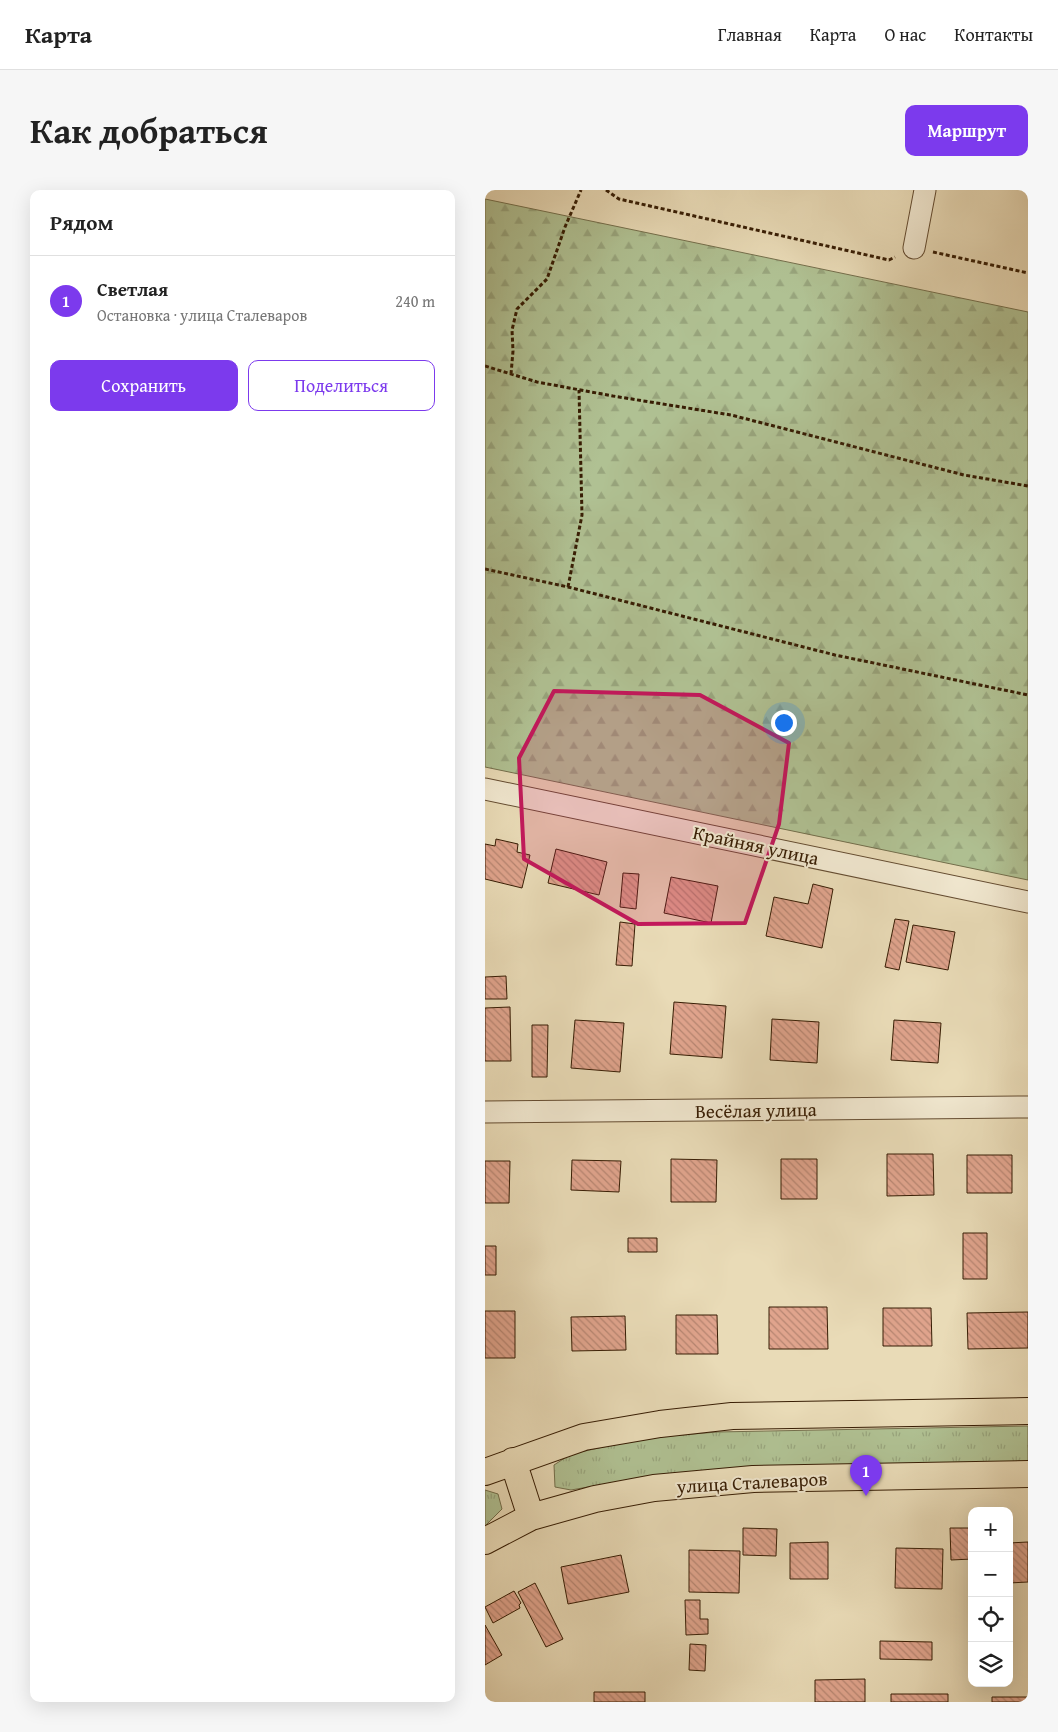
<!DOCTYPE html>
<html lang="ru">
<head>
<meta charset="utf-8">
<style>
  :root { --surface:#fff; --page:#f6f6f6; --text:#222; --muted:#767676; --line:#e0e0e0; --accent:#7c3aed }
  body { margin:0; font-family:"Gentium Book Plus",serif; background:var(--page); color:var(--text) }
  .controls { position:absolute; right:15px; bottom:15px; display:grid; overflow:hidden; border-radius:10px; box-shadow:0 5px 20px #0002 }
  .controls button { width:45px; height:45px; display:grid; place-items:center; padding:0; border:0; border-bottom:1px solid var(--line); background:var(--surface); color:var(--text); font:25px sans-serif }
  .you { position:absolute; left:298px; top:532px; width:18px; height:18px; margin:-12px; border:4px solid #fff; border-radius:50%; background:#1a73e8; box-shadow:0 0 0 8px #1a73e833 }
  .badge { display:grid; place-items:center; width:32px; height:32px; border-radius:50%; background:var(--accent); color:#fff; font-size:16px; font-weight:700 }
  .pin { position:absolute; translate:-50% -41px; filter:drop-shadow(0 1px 2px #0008) }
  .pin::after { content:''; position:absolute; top:26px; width:18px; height:15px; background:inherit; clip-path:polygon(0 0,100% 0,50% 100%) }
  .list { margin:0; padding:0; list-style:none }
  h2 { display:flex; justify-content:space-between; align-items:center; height:65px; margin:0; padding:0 20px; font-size:21px }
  h2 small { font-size:16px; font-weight:400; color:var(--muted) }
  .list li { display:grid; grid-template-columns:32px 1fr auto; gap:15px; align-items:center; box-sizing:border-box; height:90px; padding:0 20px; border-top:1px solid var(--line) }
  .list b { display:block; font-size:19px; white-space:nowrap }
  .list p { margin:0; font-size:16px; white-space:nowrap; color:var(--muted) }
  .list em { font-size:16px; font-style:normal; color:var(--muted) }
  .actions { display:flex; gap:10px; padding:15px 20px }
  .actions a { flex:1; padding:11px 0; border:1px solid var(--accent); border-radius:10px; text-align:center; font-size:18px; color:var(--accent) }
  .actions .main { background:var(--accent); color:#fff }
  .icon { flex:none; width:28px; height:28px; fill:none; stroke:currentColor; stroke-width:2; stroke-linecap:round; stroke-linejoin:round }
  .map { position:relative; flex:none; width:543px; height:1512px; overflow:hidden; border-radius:10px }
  header { display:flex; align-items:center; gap:30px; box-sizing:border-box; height:70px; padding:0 25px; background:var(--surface); border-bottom:1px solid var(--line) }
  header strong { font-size:24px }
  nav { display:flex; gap:28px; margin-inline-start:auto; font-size:18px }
  .intro { display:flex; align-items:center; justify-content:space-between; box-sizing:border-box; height:120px; padding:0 30px }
  h1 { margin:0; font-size:35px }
  .button { padding:12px 22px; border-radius:10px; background:var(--accent); color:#fff; font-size:18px; font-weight:700 }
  main { display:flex; gap:30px; padding:0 30px }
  aside { flex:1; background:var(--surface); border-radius:10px; box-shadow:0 5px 20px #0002 }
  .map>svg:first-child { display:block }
</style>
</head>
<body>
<header>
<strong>Карта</strong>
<nav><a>Главная</a><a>Карта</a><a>О нас</a><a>Контакты</a></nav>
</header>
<div class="intro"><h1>Как добраться</h1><a class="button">Маршрут</a></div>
<main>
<aside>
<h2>Рядом<small></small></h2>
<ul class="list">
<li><span class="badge">1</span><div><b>Светлая</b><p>Остановка · улица Сталеваров</p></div><em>240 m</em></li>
</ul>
<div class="actions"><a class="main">Сохранить</a><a>Поделиться</a></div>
</aside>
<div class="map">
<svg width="543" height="1512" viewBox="0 0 543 1512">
  <defs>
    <pattern id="grass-tufts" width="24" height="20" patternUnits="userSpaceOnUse" patternTransform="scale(1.25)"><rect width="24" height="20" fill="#b0c193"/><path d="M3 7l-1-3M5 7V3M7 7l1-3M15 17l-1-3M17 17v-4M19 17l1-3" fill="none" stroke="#98a57d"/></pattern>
    <pattern id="forest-firs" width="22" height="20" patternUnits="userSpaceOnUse" patternTransform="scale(1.25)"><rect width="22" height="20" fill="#b0c193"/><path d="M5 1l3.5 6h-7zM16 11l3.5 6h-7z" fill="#98a57d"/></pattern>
    <pattern id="building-back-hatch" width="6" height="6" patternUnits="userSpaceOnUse" patternTransform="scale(1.25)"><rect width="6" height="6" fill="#e0a48d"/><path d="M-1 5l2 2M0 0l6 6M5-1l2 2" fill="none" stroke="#b68571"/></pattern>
  </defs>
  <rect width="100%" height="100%" fill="#e9dbb7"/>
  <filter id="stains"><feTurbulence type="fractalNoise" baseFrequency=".004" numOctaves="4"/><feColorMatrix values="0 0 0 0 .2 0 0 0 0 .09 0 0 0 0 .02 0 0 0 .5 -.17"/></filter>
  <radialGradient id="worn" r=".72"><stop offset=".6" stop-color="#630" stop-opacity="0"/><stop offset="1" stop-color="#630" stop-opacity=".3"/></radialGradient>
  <path fill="url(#grass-tufts)" stroke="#746f4c" d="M543,1236v37l-372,12 -85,15 -16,-3 -1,-22 17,-11 74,-16 72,-6z
    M0,1300l13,4 4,15 -17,17z"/>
  <path fill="url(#forest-firs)" stroke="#746f4c" d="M0,9l543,113v568l-543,-113z"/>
  <path fill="url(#building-back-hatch)" stroke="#371d04" d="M11,649l22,5 -1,8 13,3 -8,33 -37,-9v-35l10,2z
    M71,659l51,13 -8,33 -51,-12z
    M138,683l16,1 -3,35 -16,-2z
    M186,687l47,9 -7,37 -47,-10z
    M328,694l20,5 -11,59 -56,-12 8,-39 34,7z
    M410,729l14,2 -10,49 -14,-3z
    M135,732l15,2 -3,42 -16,-1z
    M428,735l42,7 -7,38 -42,-8z
    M21,786l1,23h-22v-22z
    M189,812l52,4 -4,52 -52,-4z
    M25,817l1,54h-26v-53z
    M287,829l47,3 -2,41 -47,-3z
    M90,830l49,3 -4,49 -49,-4z
    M409,830l47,3 -3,40 -47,-3z
    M47,835h16l-1,52h-15z
    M402,964h46l1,41 -47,1z
    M482,965h45v38h-45z
    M186,969l46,1 -1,42h-45z
    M296,969h36v40h-36z
    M87,970l49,1 -2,31 -48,-2z
    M0,971h25l-1,42h-24z
    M478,1043h24v46h-24z
    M143,1048h29v14h-29z
    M0,1056h11v29h-11z
    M284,1117h58l1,42h-59z
    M398,1118h48l1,38h-49z
    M0,1121h30v47h-30z
    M543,1122v36l-60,1 -1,-36z
    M191,1125h41l1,39h-42z
    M140,1126l1,34 -54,1 -1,-34z
    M258,1338l34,1 -1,27 -33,-1z
    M465,1338h22v31l-21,1z
    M343,1352v37h-38v-36z
    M543,1352v40l-19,1v-40z
    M411,1358l47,1 -1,40 -47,-1z
    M204,1360l51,1 -1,42 -50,-1z
    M136,1365l8,37 -61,12 -7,-37z
    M50,1393l28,56 -17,8 -28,-55z
    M29,1401l7,12 -2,2 1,3 -27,15 -8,-16z
    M200,1410h15v19h8v15l-22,1z
    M0,1435l17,30 -17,10z
    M395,1451l52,1v18l-52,-1z
    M205,1454l16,1 -1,26 -16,-1z
    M380,1489v23h-50v-22z
    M109,1502h51v10h-51z
    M406,1504h57v8h-57z
    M507,1507h36v5h-36z"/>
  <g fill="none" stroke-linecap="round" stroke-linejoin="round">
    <defs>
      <path id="minor" d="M429,58l11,-58
        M0,599l543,113
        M0,922l543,-5"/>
      <path id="major" d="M28,1271l18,56
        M0,1282l99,-35 76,-13 72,-8 296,-5
        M0,1351l46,-24 64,-18 59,-11 99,-9 275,-5"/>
    </defs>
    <use href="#minor" stroke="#644c31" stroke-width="23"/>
    <use href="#major" stroke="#371d04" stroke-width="28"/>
    <path stroke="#371d04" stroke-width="3" stroke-dasharray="4 2.5" stroke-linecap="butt" d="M121,0l13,9 270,61 6,-3
      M448,62l95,21
      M0,176l52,16 76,14 118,19 233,60 64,11
      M26,184l2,-23 -1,-21 5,-21 30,-30 18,-52 16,-37
      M0,379l83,18 267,68 193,40
      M83,397l14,-72 -3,-125"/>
    <use href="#minor" stroke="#f1e8d0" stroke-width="21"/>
    <use href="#major" stroke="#e9dbb7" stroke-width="26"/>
  </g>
  <path fill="#c2185b" fill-opacity="0.2" stroke="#c2185b" stroke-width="4" stroke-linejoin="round" d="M69,501l146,4 89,48 -10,81 -34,99 -107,1 -114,-65 -5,-101z"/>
  <g text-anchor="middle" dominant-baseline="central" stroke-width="4" stroke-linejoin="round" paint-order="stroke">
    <g font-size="19" fill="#371d04" stroke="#f1e8d0">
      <text transform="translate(271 655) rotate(12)">Крайняя улица</text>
      <text transform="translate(271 920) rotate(-1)">Весёлая улица</text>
      <text transform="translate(267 1292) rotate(-3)">улица Сталеваров</text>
    </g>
  </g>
  <rect width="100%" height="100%" filter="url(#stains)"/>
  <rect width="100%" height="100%" fill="url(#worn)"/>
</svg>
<div class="controls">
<button>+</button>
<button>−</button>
<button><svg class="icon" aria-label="locate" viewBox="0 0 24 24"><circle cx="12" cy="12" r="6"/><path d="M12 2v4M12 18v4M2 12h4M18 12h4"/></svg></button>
<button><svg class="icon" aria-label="layers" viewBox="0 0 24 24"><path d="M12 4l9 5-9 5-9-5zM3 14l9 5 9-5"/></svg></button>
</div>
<div class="you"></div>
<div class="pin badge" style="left:381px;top:1306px">1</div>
</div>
</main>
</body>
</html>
